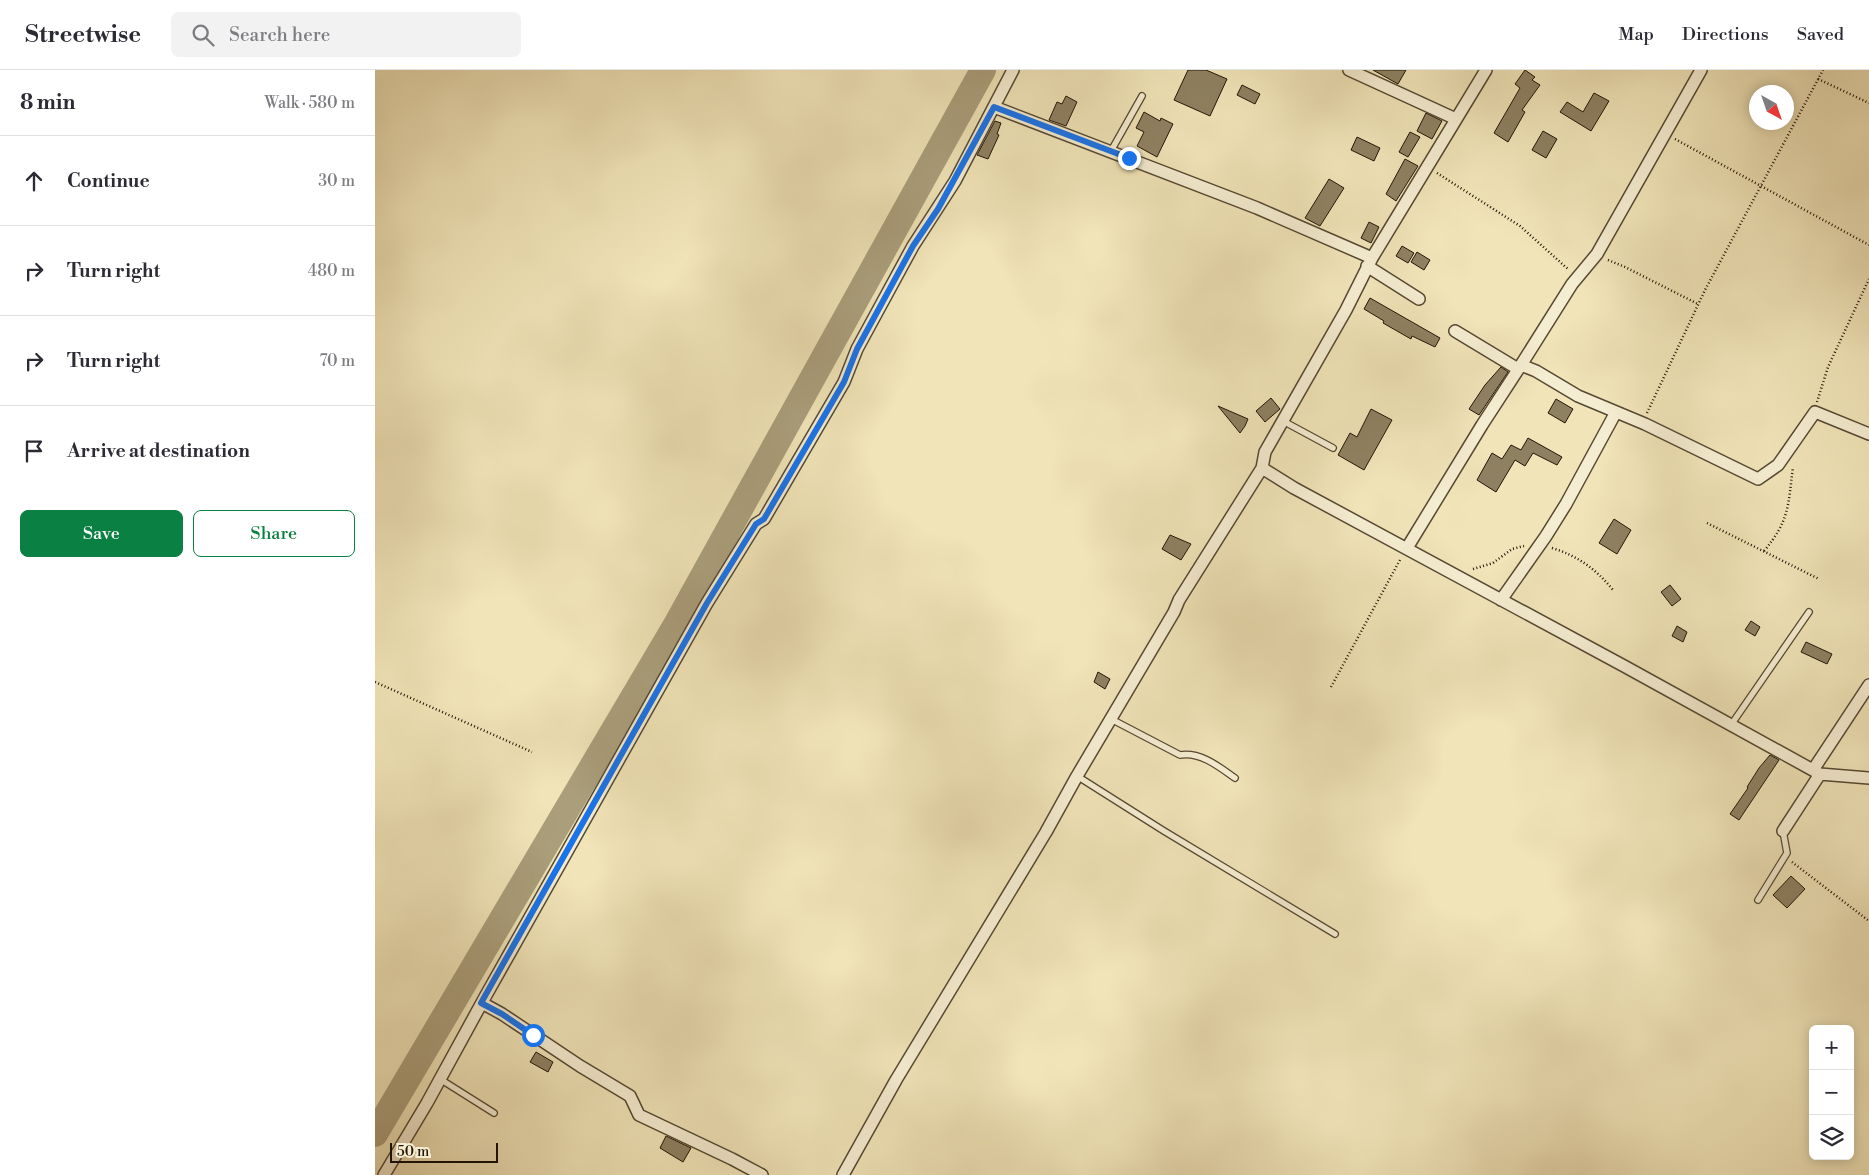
<!DOCTYPE html>
<html lang="en">
<head>
<meta charset="utf-8">
<style>
  :root { --surface:#fff; --page:#f2f2f3; --text:#2b2b33; --muted:#7c7c81; --line:#e1e1e2; --accent:#0b8043 }
  body { margin:0; font-family:"Libre Bodoni",serif; background:var(--page); color:var(--text) }
  .controls { position:absolute; right:15px; bottom:15px; display:grid; overflow:hidden; border-radius:8px; box-shadow:0 2px 12px #0003 }
  .controls button { width:45px; height:45px; display:grid; place-items:center; padding:0; border:0; border-bottom:1px solid var(--line); background:var(--surface); color:var(--text); font:25px sans-serif }
  .compass { position:absolute; left:1374px; top:15px; width:45px; height:45px; border-radius:50%; background:var(--surface); box-shadow:0 2px 12px #0003; rotate:140deg }
  .scale { position:absolute; left:15px; bottom:12px; width:108px; box-sizing:border-box; padding-left:5px; border:2px solid #231505; border-top:0; font-size:14px; line-height:18px; white-space:nowrap; color:#231505; -webkit-text-stroke:4px #f5edd1; paint-order:stroke }
  .stop { position:absolute; width:15px; height:15px; margin:-11px; border:4px solid #1a73e8; border-radius:50%; background:#fff }
  .stop.end { background:#1a73e8; border-color:#fff; box-shadow:0 1px 5px #0008 }
  .list { margin:0; padding:0; list-style:none }
  h2 { display:flex; justify-content:space-between; align-items:center; height:65px; margin:0; padding:0 20px; font-size:21px }
  h2 small { font-size:16px; font-weight:400; color:var(--muted) }
  .list li { display:grid; grid-template-columns:32px 1fr auto; gap:15px; align-items:center; box-sizing:border-box; height:90px; padding:0 20px; border-top:1px solid var(--line) }
  .list b { display:block; font-size:19px; white-space:nowrap }
  .list em { font-size:16px; font-style:normal; color:var(--muted) }
  .actions { display:flex; gap:10px; padding:15px 20px }
  .actions a { flex:1; padding:11px 0; border:1px solid var(--accent); border-radius:8px; text-align:center; font-size:18px; color:var(--accent) }
  .actions .main { background:var(--accent); color:#fff }
  .icon { flex:none; width:28px; height:28px; fill:none; stroke:currentColor; stroke-width:2; stroke-linecap:round; stroke-linejoin:round }
  .map { position:relative; flex:none; width:1494px; height:1105px; overflow:hidden }
  header { display:flex; align-items:center; gap:30px; box-sizing:border-box; height:70px; padding:0 25px; background:var(--surface); border-bottom:1px solid var(--line) }
  header strong { font-size:24px }
  nav { display:flex; gap:28px; margin-inline-start:auto; font-size:18px }
  .search { width:350px; height:45px; background:var(--page); display:flex; align-items:center; gap:12px; box-sizing:border-box; padding:0 18px; border-radius:8px; color:var(--muted); font-size:19px }
  main { display:flex }
  aside { flex:1; background:var(--surface) }
  .map>svg:first-child { display:block }
</style>
</head>
<body>
<header>
<strong>Streetwise</strong>
<div class="search"><svg class="icon" aria-label="search" viewBox="0 0 24 24"><circle cx="10" cy="10" r="6"/><path d="M15 15l6 6"/></svg>Search here</div>
<nav><a>Map</a><a>Directions</a><a>Saved</a></nav>
</header>
<main>
<aside>
<h2>8 min<small>Walk · 580 m</small></h2>
<ul class="list">
<li><svg class="icon" aria-label="ahead" viewBox="0 0 24 24"><path d="M12 20V5M6 11l6-6 6 6"/></svg><div><b>Continue</b></div><em>30 m</em></li>
<li><svg class="icon" aria-label="right" viewBox="0 0 24 24"><path d="M7 20v-9h11M14 6l5 5-5 5"/></svg><div><b>Turn right</b></div><em>480 m</em></li>
<li><svg class="icon" aria-label="right" viewBox="0 0 24 24"><path d="M7 20v-9h11M14 6l5 5-5 5"/></svg><div><b>Turn right</b></div><em>70 m</em></li>
<li><svg class="icon" aria-label="arrive" viewBox="0 0 24 24"><path d="M6 21V4h12l-3 4 3 4H6"/></svg><div><b>Arrive at destination</b></div></li>
</ul>
<div class="actions"><a class="main">Save</a><a>Share</a></div>
</aside>
<div class="map">
<svg width="1494" height="1105" viewBox="0 0 1494 1105">
  <rect width="100%" height="100%" fill="#f0e4b8"/>
  <filter id="stains"><feTurbulence type="fractalNoise" baseFrequency=".004" numOctaves="4"/><feColorMatrix values="0 0 0 0 .2 0 0 0 0 .09 0 0 0 0 .02 0 0 0 .5 -.17"/></filter>
  <radialGradient id="worn" r=".72"><stop offset=".6" stop-color="#630" stop-opacity="0"/><stop offset="1" stop-color="#630" stop-opacity=".3"/></radialGradient>
  <g fill="none" stroke-linecap="round" stroke-linejoin="round">
    <path stroke="#aa9e7b" stroke-width="26" d="M0,1064l302,-511 306,-553"/>
  </g>
  <path fill="#8e8162" stroke="#231505" d="M813,0h18l21,9 -17,37 -36,-16z
    M998,0h33l-8,14z
    M1150,0l10,7 -3,3 8,5 -18,25 3,2 -17,30 -14,-9 26,-45 -5,-4z
    M867,15l18,9 -5,10 -18,-9z
    M1219,23l15,8 -18,30 -31,-19 7,-10 16,10z
    M691,26l11,6 -11,24 -17,-6 8,-18 5,2z
    M769,42l16,9 1,-3 12,6 -16,33 -20,-11 7,-14 -8,-4z
    M1051,43l16,8 -10,18 -15,-8z
    M620,51l6,2 -4,11 2,1 -11,24 -11,-4z
    M1168,61l14,8 -11,19 -14,-8z
    M1035,62l10,5 -12,20 -9,-5z
    M982,67l23,11 -6,13 -23,-11z
    M1030,89l13,7 -22,35 -10,-7z
    M954,109l15,9 -24,38 -15,-8z
    M994,152l10,5 -8,16 -10,-5z
    M1027,176l12,7 -6,10 -12,-7z
    M1042,182l13,8 -6,10 -13,-8z
    M995,228l70,40 -5,9 -23,-11 -1,3 -28,-16 1,-2 -20,-12z
    M1126,297l7,5 -29,43 -10,-6 16,-24z
    M896,328l9,11 -15,13 -9,-11z
    M1181,329l17,10 -8,14 -17,-10z
    M843,336l30,13 -3,7 -5,7z
    M996,339l21,11 -28,50 -26,-15 12,-22 7,4z
    M1153,368l34,19 -5,8 -24,-12 -8,13 -10,-6 -19,32 -19,-12 15,-27 10,6 9,-14 10,5z
    M1239,449l17,11 -14,24 -18,-11z
    M795,465l21,9 -10,16 -19,-11z
    M1295,515l11,14 -9,7 -11,-14z
    M1376,551l9,6 -5,9 -10,-6z
    M1302,556l10,6 -4,10 -11,-6z
    M1431,572l26,12 -5,10 -26,-12z
    M723,602l12,7 -5,10 -11,-7z
    M1395,685l9,5 -40,60 -9,-6 18,-26 -1,-1 12,-19z
    M1416,806l14,13 -18,19 -14,-13z
    M161,982l17,10 -5,10 -18,-10z
    M291,1066l25,12 -8,14 -23,-14z"/>
  <g fill="none" stroke-linecap="round" stroke-linejoin="round">
    <defs>
      <path id="service" d="M736,81l31,-55
        M908,351l50,27
        M736,649l69,36c21,-3 38,11 55,23
        M1356,655l78,-113
        M702,706l87,55 171,103
        M1383,830l29,-47 -4,-22
        M65,1009l54,34"/>
      <path id="minor" d="M974,0l107,49
        M619,37l263,101 115,50
        M992,196l52,33
        M1080,261l63,38
        M1146,295l51,-81 25,-30 104,-184
        M887,398l32,20 330,178 196,108 -37,57
        M1032,478l75,-123 39,-60 15,6 42,25 67,28 113,55 20,-14 37,-53 54,22
        M1126,530l45,-64 20,-32 50,-92
        M1438,700l56,-85
        M1445,704l49,4
        M107,933l20,11 78,52 50,30 9,19 93,44 30,16
        M9,1105l43,-72 58,-106 222,-394 49,-79 8,-5 80,-137 13,-33 56,-103 42,-65 58,-111
        M468,1105l53,-95 150,-248 31,-56 97,-164 5,-12 83,-132 3,-16 81,-142 26,-52 114,-188"/>
    </defs>
    <use href="#service" stroke="#564932" stroke-width="8"/>
    <use href="#minor" stroke="#564932" stroke-width="14"/>
    <path stroke="#231505" stroke-width="2.5" stroke-dasharray="1 2.5" stroke-linecap="butt" d="M1443,9l51,24
      M1300,69l194,106
      M1062,103l83,53 49,44
      M1233,190l17,7 73,37
      M1442,332l11,-35 41,-88
      M1272,343l58,-123 118,-220
      M1332,453l112,56
      M1177,478c26,8 44,21 61,42
      M1389,481c26,-31 24,-46 29,-84
      M1098,499l20,-6 19,-14 12,-3
      M0,612l157,70
      M956,617l70,-129
      M1417,792l77,59"/>
    <use href="#service" stroke="#f5edd1" stroke-width="5.5"/>
    <use href="#minor" stroke="#f5edd1" stroke-width="11"/>
  </g>
  <g fill="none" stroke-linecap="round" stroke-linejoin="round">
    <path stroke="#1a73e8" stroke-width="6" d="M158,965l-31,-21 -21,-11 226,-400 49,-79 8,-5 80,-137 13,-33 56,-103 25,-37 56,-102 135,51"/>
  </g>
  <rect width="100%" height="100%" filter="url(#stains)"/>
  <rect width="100%" height="100%" fill="url(#worn)"/>
</svg>
<div class="controls">
<button>+</button>
<button>−</button>
<button><svg class="icon" aria-label="layers" viewBox="0 0 24 24"><path d="M12 4l9 5-9 5-9-5zM3 14l9 5 9-5"/></svg></button>
</div>
<svg class="compass" viewBox="-18 -18 36 36"><path d="M0-13l5 13h-10z" fill="#e53935"/><path d="M0 13l5-13h-10z" fill="#7c7c81"/></svg>
<div class="scale">50 m</div>
<div class="stop" style="left:158px;top:965px"></div>
<div class="stop end" style="left:754px;top:88px"></div>
</div>
</main>
</body>
</html>
